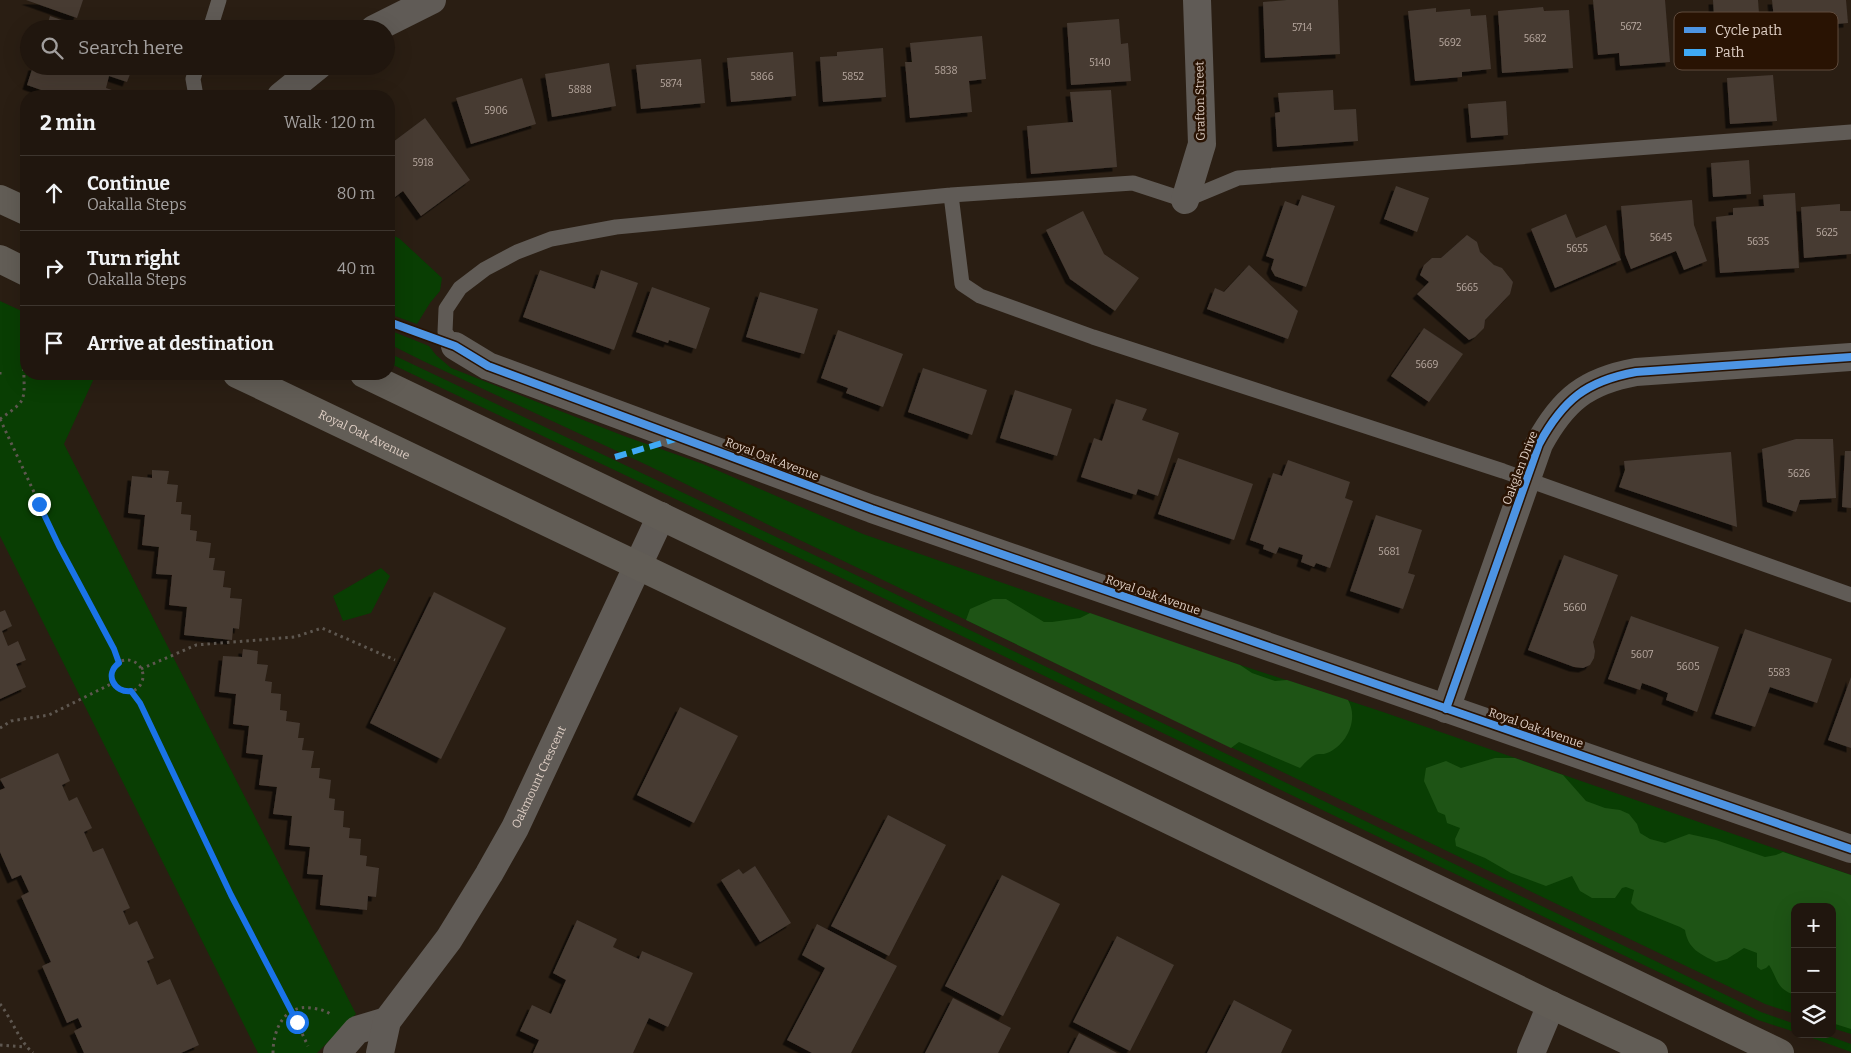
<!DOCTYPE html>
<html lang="en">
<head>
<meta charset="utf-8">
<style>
  :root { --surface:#20160e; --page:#2d231c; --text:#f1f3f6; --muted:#a29f9e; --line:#3d352e }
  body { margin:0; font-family:Bitter,serif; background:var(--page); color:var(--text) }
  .controls { position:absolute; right:15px; bottom:15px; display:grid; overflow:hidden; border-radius:10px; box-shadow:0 5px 20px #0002 }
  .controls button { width:45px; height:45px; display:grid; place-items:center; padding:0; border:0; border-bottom:1px solid var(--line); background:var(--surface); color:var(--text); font:25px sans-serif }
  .stop { position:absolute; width:15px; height:15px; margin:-11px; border:4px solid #1a73e8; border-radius:50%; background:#fff }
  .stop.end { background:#1a73e8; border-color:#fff; box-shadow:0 1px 5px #0008 }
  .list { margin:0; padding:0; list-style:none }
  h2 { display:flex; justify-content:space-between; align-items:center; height:65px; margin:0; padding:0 20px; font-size:21px }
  h2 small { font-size:16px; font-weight:400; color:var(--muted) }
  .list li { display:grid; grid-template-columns:32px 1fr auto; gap:15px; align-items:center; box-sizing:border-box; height:75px; padding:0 20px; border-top:1px solid var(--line) }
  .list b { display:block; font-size:19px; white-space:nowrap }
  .list p { margin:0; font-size:16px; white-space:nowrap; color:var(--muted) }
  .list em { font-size:16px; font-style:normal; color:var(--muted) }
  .icon { flex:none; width:28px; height:28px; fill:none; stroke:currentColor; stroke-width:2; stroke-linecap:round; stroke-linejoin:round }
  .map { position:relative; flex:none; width:1851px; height:1053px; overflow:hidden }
  .search { position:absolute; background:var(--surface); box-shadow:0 5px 20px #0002; left:20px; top:20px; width:375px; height:55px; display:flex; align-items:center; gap:12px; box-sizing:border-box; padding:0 18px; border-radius:28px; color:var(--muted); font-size:19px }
  .panel { position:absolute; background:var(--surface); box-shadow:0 5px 20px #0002; left:20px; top:90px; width:375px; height:290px; border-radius:20px }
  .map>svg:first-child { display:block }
</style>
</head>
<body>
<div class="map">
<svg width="1851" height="1053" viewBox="0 0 1851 1053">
  <defs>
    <filter id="shadow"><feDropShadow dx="-4.5" dy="4.5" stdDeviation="0" flood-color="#0009"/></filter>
  </defs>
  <rect width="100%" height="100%" fill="#2a1e13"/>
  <path fill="#093e03" d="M389,233l11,6 42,39 -2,13 -10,12 -13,21 -28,-10z
    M0,301l26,12v61h70l-32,70 292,570 -39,39h-59l-258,-517z
    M389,330l40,16 7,9 15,13 173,68 79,28 160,70 332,116 188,62 468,163v159l-19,-6v-121h-37v107l-30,-10 -986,-474 -130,-64 -226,-105 -34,-17z
    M389,353l442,210 930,449 34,12v8l-37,-12 -931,-449 -438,-208z
    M381,568l9,8 -19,37 -28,8 -10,-25z
    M1801,1034h22l28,10v8z"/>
  <path fill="#1e5415" d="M993,599h13l38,23h8l28,-4 10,-5 150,52 12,8 23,8 12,-1 61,20c11,19 -1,45 -21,53 -4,2 -9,0 -12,2 -5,2 -11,9 -15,13l-61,-26 -8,6 -265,-128 4,-11z
    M1495,758h20l48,17 23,26 19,7 15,2 9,4 8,10 3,9 10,6 15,4 24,-9 27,6 49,17 11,-2 7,-3 68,23v154l-19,-6v-116h-37v88c-19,-6 -17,-16 -26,-30l-3,3 -5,2 -4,-3v-14l-13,-5 -17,11 -11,3c-16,-8 -28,-13 -31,-32l-5,-3 -42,-17 -7,-7 3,-13 -8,-3 -4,1 -7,10h-23l-12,-7 -8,-15 -26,10 -35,-13 -26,-15 -29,-12 -1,-7 5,-11 -13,-5 -2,-8 -7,-3 -14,-31 2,-13 20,-7 15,7z"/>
  <path fill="#463b33" filter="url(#shadow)" d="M26,0h57l-6,18z
    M1287,0h51l2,54 -75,4 -2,-56z
    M1593,0h72l5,62 -50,4 -1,-13 -21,2z
    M1713,0h45l4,56 -76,6 -3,-43 31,-3z
    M1772,0h74l2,23 -73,6z
    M1543,7l1,4 25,-1 4,58 -71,5 -4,-62z
    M1436,8v4l34,-3 1,7 15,-1 5,54 -29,3v5l-47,4 -7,-70z
    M50,16l34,12v1h-38z
    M1119,19l2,25 7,-1 3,38 -60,4 -4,-62z
    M982,36l4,43 -17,2 3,31 -62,6 -5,-56h7l-2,-19z
    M883,48l3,49 -63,5 -3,-45 17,-1v-4z
    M793,52l3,44 -65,6 -4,-44z
    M701,59l4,44 -64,6 -5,-44z
    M609,63l7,43 -64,11 -7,-43z
    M33,66h100l-6,16 -18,-6 -3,12 15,5 -1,3h-78l2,-5 -17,-6z
    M1773,75l4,46 -47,3 -3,-46z
    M522,78l14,46 -65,20 -15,-46z
    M1111,90l6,77 -86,7 -4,-48 46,-4 -3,-30z
    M1333,90l1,20 22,-1 2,32 -81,6 -2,-34 5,-1 -2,-19z
    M1506,101l2,34 -37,3 -3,-34z
    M425,118l45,62 -49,36 -18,-25 -8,6 -6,-9v-43z
    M1749,160l2,34 -38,3 -2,-34z
    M1396,186l33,12 -12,34 -33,-13z
    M1795,193l4,75 -79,5 -4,-56 17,-2v-7l31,-2 -1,-11z
    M1302,195l33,11 -29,81 -31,-11 -4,-7 3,-10 -8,-3 19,-55 13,5z
    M1692,200l2,25 13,36 -23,9 -8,-19 -45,18 -6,-15 -4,-48z
    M1840,204v7h11v43l-47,4 -3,-51z
    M1083,211l21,43 35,24 -24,33 -45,-32 -24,-49z
    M1566,214l10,24 30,-13 15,35 -66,28 -24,-59z
    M1467,235l10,7 3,10 14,13 8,3 11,14 -3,12 -25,26 -1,8 -9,9 -6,3 -52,-46 12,-12 -9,-7 4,-10 8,-7h9z
    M1249,265l49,46 -10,28 -81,-30 8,-21 9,4z
    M540,270l55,19 6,-19 37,13 -24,67 -91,-33z
    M652,287l58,21 -14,41 -27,-9 -1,3 -32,-11z
    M760,292l58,17 -14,45 -58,-17z
    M1424,328l39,26 -34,48 -38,-26z
    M838,330l65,24 -20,53 -37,-14 2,-5 -27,-10z
    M923,368l64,22 -15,45 -64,-23z
    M1015,390l57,19 -15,47 -57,-18z
    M1116,399l31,10 -5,11 37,13 -21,63 -20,-7 -2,6 -55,-18 13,-39 8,3z
    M1796,439h37l3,59 -36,2 -4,12 -29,-10 -5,-53z
    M1845,451h6v57l-9,-1z
    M1731,452l6,75 -118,-40 6,-17 -1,-9z
    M1178,458l75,26 -19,56 -76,-26z
    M1288,460l62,22 -5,16 8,3 -23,67 -14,-5 -2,4 -13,-5 2,-7 -24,-8 -3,7 -13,-5 1,-4 -14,-5 23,-67 9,3z
    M152,470l17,1 -2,13 11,1 -2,17h6l-1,12 10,1 -1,15 7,1 -1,10 15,2 -2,15h6l-2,12 12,1 -2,16 8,1 -1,10 12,1 -3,30 -6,-1 -1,12 -48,-5 3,-28 -18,-2 3,-30 -16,-1 3,-27 -17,-2 3,-30 -17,-2 4,-37 20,2z
    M1376,515l46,15 -14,43 7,2 -12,34 -53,-18z
    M1564,555l54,20 -25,67 2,9 -1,7 -4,7 -7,3 -9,-1 -46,-17z
    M434,592l72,36 -65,131 -71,-36z
    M5,610l7,16 -10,5 6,15 10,-5 8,19 -10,4 10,23 -26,12v-87z
    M1631,616l88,31 -22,65 -31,-12 2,-7 -12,-5 -14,-5 -2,7 -32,-11z
    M1745,629l87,30 -15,44 -47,-16 -15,40 -40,-13z
    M243,649l15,2 -1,13 11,1 -3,16 7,1 -1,11 10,1 -1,16 7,1 -1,10 14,2 -2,15h6l-2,12 12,1 -3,17h9l-1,10 12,2 -2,18 6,1 -1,11 10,1 -1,16 7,1 -1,10 12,1 -1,16 7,1 -1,10 13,2 -3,29 -8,-1 -1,14 -47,-5 3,-30 -16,-1 3,-27 -21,-2 3,-29 -19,-2 4,-27 -18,-2 4,-30 -17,-2 3,-27 -16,-2 3,-30 -17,-2 4,-36 19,1z
    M1851,677v71l-23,-8z
    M680,707l58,29 -44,87 -57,-28z
    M58,753l12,28 -8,4 7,16 8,-4 15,31 -8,4 9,20 10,-4 27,60 -7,3 6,14 8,-4 17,37 -7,3 10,24 13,-6 29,66 -18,8h-97l-10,-22 8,-4 -4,-9 -11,5 -25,-57 9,-4 -30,-66 8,-4 -8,-17 -9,4 -12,-27v-62l5,-2 -5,-9z
    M888,815l58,30 -57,111 -58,-30z
    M755,866l36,57 -31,19 -39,-62 18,-11 4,5z
    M1002,875l58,29 -57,112 -58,-30z
    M577,920l40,19 -4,8 26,12 3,-8 51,22 -25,54 -19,-9 -16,35h-100l6,-13 -19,-9 12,-26 19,9 15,-34 -13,-7z
    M817,924l80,42 -46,87h-39l-25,-13 38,-72 -23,-13z
    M1117,936l57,29 -44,86 -57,-29z
    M953,998l58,30 -13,25h-73z
    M1234,1000l58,30 -11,23h-74z
    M1079,1033l38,20h-48z"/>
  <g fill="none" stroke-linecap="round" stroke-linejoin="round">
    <path stroke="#5e5750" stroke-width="3" stroke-dasharray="2.5 4" stroke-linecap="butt" d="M0,372v5
      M0,419l59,127 55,103 5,14
      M0,419c7,-5 18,-12 22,-19 5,-12 -1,-30 4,-45
      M111 676a16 16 0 1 1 32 0a16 16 0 1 1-32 0Z
      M141,669l55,-24 99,-8 27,-9 73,32
      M131,691l12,18 88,186 57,109 20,42
      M0,728l11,-7 38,-6 64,-32
      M0,1004c12,15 19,37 33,49
      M0,1045l26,2
      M273,1053c0,-23 11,-49 38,-45 7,1 14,2 19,6"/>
    <path stroke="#605b56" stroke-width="15" d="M210,29l9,-29
      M196,96l-3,-17 4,-13
      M951,195l11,89 18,12 113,41 410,134 348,124
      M455,346l-10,-14 1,-23 14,-21 25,-19 32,-17 34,-13 65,-12 335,-32 182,-12 52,17 53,-22 613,-46"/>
    <g stroke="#605b56" stroke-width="28">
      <path d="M374,29l58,-29"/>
      <path d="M281,96l37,-30"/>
      <path d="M1185,200l17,-56 -5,-144"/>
      <path d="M455,346l33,20 384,143 979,340"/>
      <path d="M1446,709l93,-265c24,-44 47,-63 97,-72l215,-15"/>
      <path d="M337,1053l20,-23 30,-9"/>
      <path id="s1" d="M380,1053l7,-32 62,-82 40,-65 26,-46 146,-312"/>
      <path d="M1531,1053l20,-48"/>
    </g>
    <g stroke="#625d56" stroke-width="28">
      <path d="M0,199l26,12"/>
      <path d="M0,259l26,13"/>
      <path id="s2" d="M237,374l874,418 440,213 103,48"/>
      <path d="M364,374l1416,679"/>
    </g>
    <path stroke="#3fa9f5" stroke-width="6" stroke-dasharray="12 6" stroke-linecap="butt" d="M615,457l64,-19"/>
    <defs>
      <path id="cycleway" d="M389,322l66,24 33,20 384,143 979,340
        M1446,709l93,-265c24,-44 47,-63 97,-72l215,-15"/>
    </defs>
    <use href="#cycleway" stroke="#291303" stroke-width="11"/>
    <use href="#cycleway" stroke="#4d94e3" stroke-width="8"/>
  </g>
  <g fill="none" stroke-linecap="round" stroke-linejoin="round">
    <path stroke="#1a73e8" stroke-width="6" d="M39,504l20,42 55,103 5,14c-15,11 -5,30 12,28l9,12 91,192 66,127"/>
  </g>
  <g text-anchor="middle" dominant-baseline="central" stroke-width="5" stroke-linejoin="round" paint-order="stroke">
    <g font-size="10" fill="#b8a9a0">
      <text x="1631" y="27">5672</text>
      <text x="1302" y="28">5714</text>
      <text x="1535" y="39">5682</text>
      <text x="1450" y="43">5692</text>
      <text x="1100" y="63">5140</text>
      <text x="946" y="71">5838</text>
      <text x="762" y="77">5866</text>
      <text x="853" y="77">5852</text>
      <text x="671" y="84">5874</text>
      <text x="580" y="90">5888</text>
      <text x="496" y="111">5906</text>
      <text x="423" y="163">5918</text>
      <text x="1827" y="233">5625</text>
      <text x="1661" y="238">5645</text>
      <text x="1758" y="242">5635</text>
      <text x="1577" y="249">5655</text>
      <text x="1467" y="288">5665</text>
      <text x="1427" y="365">5669</text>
      <text x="1799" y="474">5626</text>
      <text x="1389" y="552">5681</text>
      <text x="1575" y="608">5660</text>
      <text x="1642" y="655">5607</text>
      <text x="1688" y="667">5605</text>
      <text x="1779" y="673">5583</text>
    </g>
    <g font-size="12" fill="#decec4" stroke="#291303">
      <text transform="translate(1200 101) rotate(-91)">Grafton Street</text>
      <text stroke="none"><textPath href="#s2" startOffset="141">Royal Oak Avenue</textPath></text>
      <text transform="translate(772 459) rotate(21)">Royal Oak Avenue</text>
      <text transform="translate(1520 468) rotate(-69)">Oakglen Drive</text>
      <text transform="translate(1153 595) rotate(19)">Royal Oak Avenue</text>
      <text transform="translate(1536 728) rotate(19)">Royal Oak Avenue</text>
      <text stroke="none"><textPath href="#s1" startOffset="321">Oakmount Crescent</textPath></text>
    </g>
  </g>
  <rect x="1674" y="12" width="164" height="58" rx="8" fill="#291303" stroke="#5f4b3d" stroke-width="1"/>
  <rect x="1684" y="27" width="22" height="6" fill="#4d94e3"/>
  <rect x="1684" y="49" width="22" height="7" fill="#3fa9f5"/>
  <g font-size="14" fill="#decec4">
    <text x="1715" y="35">Cycle path</text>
    <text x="1715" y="57">Path</text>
  </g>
</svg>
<div class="controls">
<button>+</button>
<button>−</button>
<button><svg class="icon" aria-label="layers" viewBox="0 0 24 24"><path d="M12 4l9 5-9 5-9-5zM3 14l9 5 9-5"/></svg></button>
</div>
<div class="stop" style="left:297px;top:1022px"></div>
<div class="stop end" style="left:39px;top:504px"></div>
<div class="search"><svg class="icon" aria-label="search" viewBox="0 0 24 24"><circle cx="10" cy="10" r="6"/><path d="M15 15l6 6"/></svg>Search here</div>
<section class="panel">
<h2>2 min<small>Walk · 120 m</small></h2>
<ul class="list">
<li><svg class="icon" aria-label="ahead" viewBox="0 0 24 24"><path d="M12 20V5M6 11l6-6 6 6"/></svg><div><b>Continue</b><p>Oakalla Steps</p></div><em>80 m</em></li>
<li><svg class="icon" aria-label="right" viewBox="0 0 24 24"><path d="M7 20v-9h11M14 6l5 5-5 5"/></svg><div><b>Turn right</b><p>Oakalla Steps</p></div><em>40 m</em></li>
<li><svg class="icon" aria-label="arrive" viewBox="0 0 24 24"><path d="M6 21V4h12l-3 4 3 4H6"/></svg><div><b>Arrive at destination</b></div></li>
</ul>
</section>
</div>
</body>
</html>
